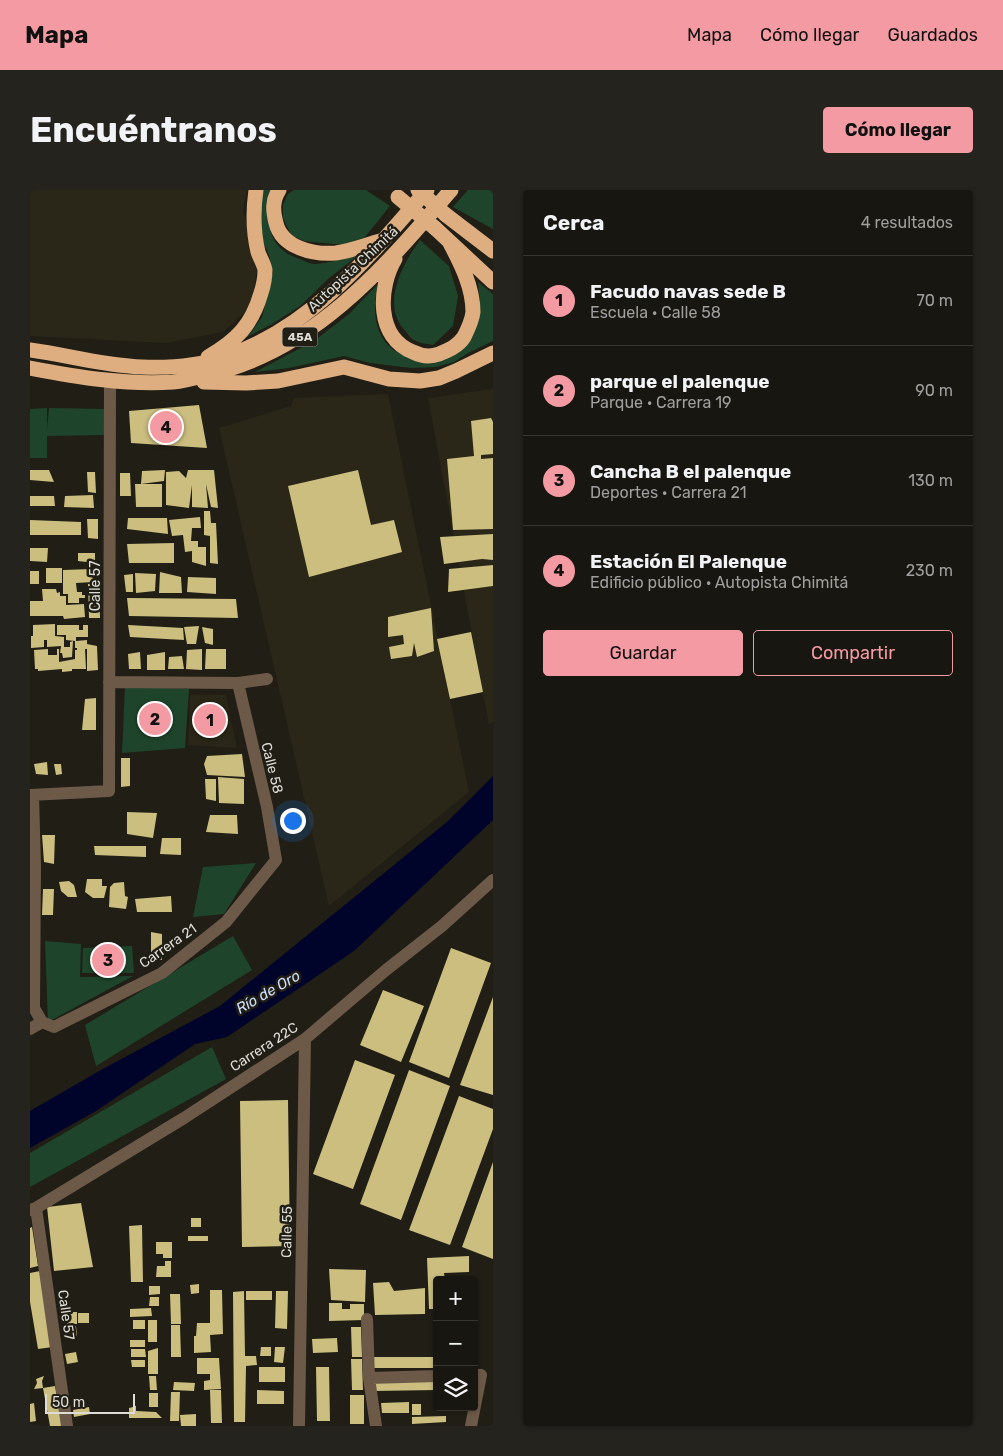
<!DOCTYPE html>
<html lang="es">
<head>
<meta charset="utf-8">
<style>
  :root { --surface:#181610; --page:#25231e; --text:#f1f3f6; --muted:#9f9f9f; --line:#363530; --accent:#f49aa3 }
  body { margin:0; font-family:Rubik,sans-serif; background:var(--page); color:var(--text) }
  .controls { position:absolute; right:15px; bottom:15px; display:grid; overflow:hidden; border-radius:5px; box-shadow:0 1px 4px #0004 }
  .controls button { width:45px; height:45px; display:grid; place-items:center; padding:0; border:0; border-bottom:1px solid var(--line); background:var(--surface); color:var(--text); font:25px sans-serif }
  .scale { position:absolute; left:15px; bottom:12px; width:90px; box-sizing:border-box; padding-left:5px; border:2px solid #dddcd6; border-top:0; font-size:14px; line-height:18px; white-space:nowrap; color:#dddcd6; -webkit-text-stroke:4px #201e15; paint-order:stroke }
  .you { position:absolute; left:262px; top:630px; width:18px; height:18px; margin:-12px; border:4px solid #fff; border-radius:50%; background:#1a73e8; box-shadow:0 0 0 8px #1a73e833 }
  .badge { display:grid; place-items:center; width:32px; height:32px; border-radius:50%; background:var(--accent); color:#111; font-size:16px; font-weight:700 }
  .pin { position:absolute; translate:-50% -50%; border:2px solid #fff; box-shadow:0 1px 5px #0006 }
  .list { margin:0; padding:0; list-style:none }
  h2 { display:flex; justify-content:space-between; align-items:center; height:65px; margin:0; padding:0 20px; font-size:21px }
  h2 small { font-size:16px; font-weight:400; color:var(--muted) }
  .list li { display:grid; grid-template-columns:32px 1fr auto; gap:15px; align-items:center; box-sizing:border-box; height:90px; padding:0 20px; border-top:1px solid var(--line) }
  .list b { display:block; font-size:19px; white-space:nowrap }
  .list p { margin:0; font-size:16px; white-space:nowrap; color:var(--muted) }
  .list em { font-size:16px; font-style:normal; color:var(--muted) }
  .actions { display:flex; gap:10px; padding:15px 20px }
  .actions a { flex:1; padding:11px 0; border:1px solid var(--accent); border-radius:5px; text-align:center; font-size:18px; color:var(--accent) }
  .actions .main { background:var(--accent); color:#111 }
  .icon { flex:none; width:28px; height:28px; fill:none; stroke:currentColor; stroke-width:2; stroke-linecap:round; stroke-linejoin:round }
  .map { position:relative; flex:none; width:463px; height:1236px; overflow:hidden; border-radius:5px }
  header { display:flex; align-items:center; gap:30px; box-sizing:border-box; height:70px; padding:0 25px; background:var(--accent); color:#111 }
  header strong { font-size:24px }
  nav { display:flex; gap:28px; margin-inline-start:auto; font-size:18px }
  .intro { display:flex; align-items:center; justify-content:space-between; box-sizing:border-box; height:120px; padding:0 30px }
  h1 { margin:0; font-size:35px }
  .button { padding:12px 22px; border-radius:5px; background:var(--accent); color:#111; font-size:18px; font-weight:700 }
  main { display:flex; gap:30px; padding:0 30px }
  aside { flex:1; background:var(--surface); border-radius:5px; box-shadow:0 1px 4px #0004 }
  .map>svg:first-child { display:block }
</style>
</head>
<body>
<header>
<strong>Mapa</strong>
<nav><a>Mapa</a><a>Cómo llegar</a><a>Guardados</a></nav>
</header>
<div class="intro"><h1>Encuéntranos</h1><a class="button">Cómo llegar</a></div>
<main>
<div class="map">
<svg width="463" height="1236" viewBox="0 0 463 1236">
  <rect width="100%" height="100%" fill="#201e15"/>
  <path fill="#2a2718" d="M0,0h217l-4,21 15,49 -6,46 -29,26 -57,11 -136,-7z
    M463,199v332l-4,4 -61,-327z
    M358,204l81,398 -140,114 -110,-478 72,-22 3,-8z
    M160,505h36l11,53 -49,-3z"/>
  <path fill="#1e452b" d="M232,0h9c-3,28 -7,56 26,68 6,2 12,6 18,6 14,-1 29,-5 42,-8l-29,23 -28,27 -28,18 -29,15 7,-5 12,-17 11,-45 -4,-17 -7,-16 -2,-31z
    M264,0h72l24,16 -25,31 -21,8 -40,-4 -13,-6 -8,-17v-13l5,-11z
    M438,0h25v39l-40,-22z
    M390,50l29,26 9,30 -5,30 -20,19c-5,-1 -14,-2 -19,-5 -3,-1 -5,-5 -8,-8 -26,-27 -4,-67 14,-92z
    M448,92l15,12v47l-25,12 -14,9 -18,5 -25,1 -41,-5 -26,-7 -55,12 -34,4 59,-31 35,-27 29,-30c-12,50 12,82 64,74l38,-56z
    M17,218v22l2,-22 56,1 -1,26 -57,1v22h-17v-49z
    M95,497l64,2 -4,59 -63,5z
    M226,673l-32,51 -31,3 10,-50z
    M203,746l19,34 -156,96 -11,-41z
    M15,751l36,3 -1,33 53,-1 -85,46z
    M102,756l2,27h-52l1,-25z
    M182,857l14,32 -196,108v-34z"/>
  <path fill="#00032a" d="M463,586v44l-139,131 -127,86 -32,7 -99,67 -66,37v-37l71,-41 119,-64 227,-184z"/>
  <path fill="#cbbe7f" d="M169,215l8,43 -76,-5 -2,-32z
    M461,228l2,4v32l-12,1v4l12,-1v71l-40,1 -6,-71 27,-3 -3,-35z
    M0,280h19l5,12 -24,-2z
    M135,280l-1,11 -23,3 1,-13z
    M158,280h26l4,38 -7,-1 -5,-23 2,24 -16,-1v-22l-3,23 -23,-3v-33l13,-1 7,7z
    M328,280l13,55 23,-5 8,32 -93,25 -21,-91z
    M57,282h8l1,21 -8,-1z
    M90,283h10l1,23h-11z
    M105,294h27v23h-26z
    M63,305l1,13 -30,-1 1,-11z
    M0,306h24l1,10h-25z
    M174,321h6l1,12h5l2,41 -8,-1v-27l-6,-1z
    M170,327l1,11h-9l-1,13h7v6h8v19l-14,-4v-11l-7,1 -2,-17 -11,1 -3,-16z
    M98,328h39l1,16 -41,-5z
    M57,329h11v20l-10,-1z
    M0,330l51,2v13h-51z
    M463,344v26l-11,-1 -38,5 -4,-27z
    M144,353v20h-45l-2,-19z
    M0,358h18l-1,14 -17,-1z
    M48,363h17v10l-17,-2z
    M463,375v21l-45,6 1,-23z
    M16,378h16v15h-16z
    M62,379l1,13 -17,1 1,9h5v3h3v3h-6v5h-11v-9h-5v-24z
    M0,381h9v13h-9z
    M130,382l21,5 1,16h-23z
    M105,383l21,1 -1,17 -19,2z
    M103,384v18h-7l-2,-17z
    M158,387l28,1v16l-29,-2z
    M69,393l1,35h-11l-1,-34z
    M12,399h14l1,4 3,-1v4h6v9l18,-1 1,13 -21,2 -1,-3h-33v-15h13z
    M97,408l109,1 2,19 -109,-2z
    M401,418l3,43 -17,6 -3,-14 -2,13 -21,3 -2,-12 15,-3 -1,-9 -15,2v-20z
    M25,434v12l9,1v10h6v-5l3,-1 -1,16 -9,1 -1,-5h-2l1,-7 -14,1v-7h-3v7l-13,1v-12h13h-11v-11z
    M27,435h22v5h4v-5h5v12h-12v4l11,-1v4l10,2 1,24 -11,1v-22h-2l1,20h-14v2l-10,1v-3l-24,2v-2h-3l-1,-19 14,-1v6h9v-6h2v13l16,-3v-9h2v-2h-2v-7l-9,-1v-5h-9z
    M98,435l55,3 1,12 -54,-3z
    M169,436l-3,18h-9l-3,-17z
    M172,437l11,2v16l-8,-2z
    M441,442l12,60 -33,7 -13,-60z
    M172,459v21l-16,-1 1,-19z
    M176,459h20v20h-21z
    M110,462l1,17h-12l-1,-15z
    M135,462v18h-18v-15z
    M152,466l2,13h-16l1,-12z
    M66,508v32h-14l3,-31z
    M212,564l3,23 -38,-2 -3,-11 3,-8z
    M91,568h9v28l-9,1z
    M17,572l1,13 -12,-1 -2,-10z
    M24,574h7l1,10 -6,1z
    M188,587l26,2v25l-25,-1z
    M175,589h11v22l-10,-2z
    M97,622l30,1 -4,25 -26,-4z
    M180,625h27l1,19 -32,-2z
    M12,645h13l-1,29 -10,-2z
    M132,648h19v17l-21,-1z
    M64,656h52v11l-51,-2z
    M57,689h15v7h5l-3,12h-11l-8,-6z
    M39,691l5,4 3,12h-9l-7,-6 -2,-9z
    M94,692l1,14 3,1 -2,12 -17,-2 1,-20 4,-4z
    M13,699h11l-1,26h-11z
    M141,706l1,16h-35l-2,-13z
    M121,742l11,2v26l-11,-1z
    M421,758l40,15 -42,115 -40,-16z
    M353,800l41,16 -23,56 -41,-17z
    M463,807v98l-33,-10z
    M325,870l40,15 -42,114 -40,-15z
    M379,880l41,16 -49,134 -41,-16z
    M429,906l34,13v20l-43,116 -41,-15z
    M258,910l2,146 -48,1 -2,-146z
    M463,972v97l-31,-12z
    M51,1013l12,64 -39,4 -7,-64z
    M161,1028h10v9h-10z
    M112,1035l1,57h-12l-2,-56z
    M2,1037l6,39 -8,2v-40z
    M158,1046h20v5h-20z
    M126,1052h16v16h-9v-4h-7z
    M439,1066v16l-25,1 1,7h-8v29h-8l-2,-51z
    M135,1071h6v16h-15l1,-11h8z
    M299,1079l37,1 -1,32 -34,-2z
    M10,1081l13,76 -15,2 -8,-47v-29z
    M359,1092l5,9 31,-3v26l-50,1 -2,-32z
    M169,1094v9l-8,1 -1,-9z
    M119,1096h11v8l-11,1z
    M180,1100h12l1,44 -13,1 1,17 -17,1v-17h2l1,-13h13z
    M214,1101l1,65h11l1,9 -11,1 -1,56h-11l-1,-130z
    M216,1101h26v9h-26z
    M246,1101h12l-1,38 -12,-1z
    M140,1104h10l1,30h-10z
    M120,1107h9v9h-10z
    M299,1113h13v6h8v-5h14v16l-35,1z
    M121,1118l1,8 -22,1v-8z
    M36,1122h11v12h-10z
    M48,1123h11v10h-11z
    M103,1130h12v9h-12z
    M118,1130h9v22h-9z
    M141,1135h9l1,32h-10z
    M35,1136h11l1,10 -12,1z
    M321,1137h10l1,30h-10z
    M307,1148l1,14 -25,1 -1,-14z
    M100,1150h15v7h-15z
    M231,1157h10v9h-11z
    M245,1157h10l-2,16 -9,-1z
    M128,1158v26h-10v-23z
    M101,1159h14l1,8h-15z
    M46,1162l2,10 -11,2 -2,-10z
    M342,1167h61v11h-61z
    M167,1168h22l2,31 -17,1v-9l6,-1v-6h-13z
    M321,1169h11l1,31h-11z
    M101,1170h14v7h-13z
    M229,1177h26v15h-26z
    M286,1177h13l1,54h-13z
    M14,1186l-2,5 1,7 12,-2 7,40h-12l-7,-38 -9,1 3,-6 -1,-4z
    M119,1186h7l1,14h-7z
    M407,1190v10l-64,1v-9z
    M144,1192l21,1 -1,8 -21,-1z
    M180,1200h11l1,33h-11z
    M227,1200l27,1v13h-27z
    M141,1202h9l-1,29h-9z
    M119,1203h9v14h-9z
    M320,1205h14v29h-14z
    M379,1212v11h-27l-1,-10z
    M4,1213l2,18 -6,1v-18z
    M382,1214h9v11h-9z
    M103,1215l3,1v5l20,1 6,6h-33v-10l4,-1z
    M59,1217l1,7 -16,3 -1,-7z
    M166,1224v12h-15l-1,-11z
    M416,1226v6l-34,2v-7z"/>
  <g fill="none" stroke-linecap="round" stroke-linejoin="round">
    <path stroke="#6d5948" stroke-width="12" d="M79,492l129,1 29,-4
      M0,605l79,-4 1,-410
      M3,605l2,71 -1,142 8,14 12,5 108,-54 64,-51 50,-62 -9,-53 -29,-124
      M0,839l12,-7
      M6,1018l31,218
      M0,1020l6,-2 148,-90 121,-79 81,-69 56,-44 51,-46
      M337,1129l2,59 7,48
      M339,1188l68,-2
      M269,1236l6,-387
      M441,1236l10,-51h-7"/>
    <path stroke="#dead80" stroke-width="15" d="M249,0c-7,11 -6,21 -3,33 6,25 38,32 60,30 15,-2 30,-8 44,-12
      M416,25l47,36
      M405,38l58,54
      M365,69c-17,29 -19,79 18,93 8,4 18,5 26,2 10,-4 19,-8 25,-17 4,-8 8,-16 9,-25 0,-25 -12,-48 -23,-69
      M0,160c38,5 74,16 112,17 28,1 57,-1 83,-10 86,-29 145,-101 202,-167
      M178,167c28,-16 44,-32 53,-64 2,-6 4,-16 4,-23 -1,-6 -5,-12 -7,-18 -5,-21 -5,-41 -2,-62
      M0,178c47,9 94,17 143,14 11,-1 22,-4 33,-7 106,-22 178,-107 245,-185
      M174,192l42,1 32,-2 66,-14 45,12 31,2 19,-3 17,-7 37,-18"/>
    <path stroke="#dead80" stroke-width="15" d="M388,0l28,25
      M368,7l37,31"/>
  </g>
  <g text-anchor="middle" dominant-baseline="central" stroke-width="5" stroke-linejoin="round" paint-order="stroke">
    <rect fill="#201e15" stroke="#a4a39c" stroke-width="1" x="252.5" y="137.5" width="35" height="19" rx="4"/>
    <g font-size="12" font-weight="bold" fill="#dddcd6">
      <text x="270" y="147">45A</text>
    </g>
    <g font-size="14" fill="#dddcd6" stroke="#201e15">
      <text transform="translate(323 79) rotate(-43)">Autopista Chimitá</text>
      <text transform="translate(65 396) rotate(-90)">Calle 57</text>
      <text transform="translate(242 578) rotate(76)">Calle 58</text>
      <text transform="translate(138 756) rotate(-35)">Carrera 21</text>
      <text transform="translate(234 857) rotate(-33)">Carrera 22C</text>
      <text transform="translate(257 1042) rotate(-89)">Calle 55</text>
      <text transform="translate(36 1125) rotate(82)">Calle 57</text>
    </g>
    <g font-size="15" font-style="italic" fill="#cfdffd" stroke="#201e15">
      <text transform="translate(238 802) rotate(-30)">Río de Oro</text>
    </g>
  </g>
</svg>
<div class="controls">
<button>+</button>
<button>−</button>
<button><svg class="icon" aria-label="layers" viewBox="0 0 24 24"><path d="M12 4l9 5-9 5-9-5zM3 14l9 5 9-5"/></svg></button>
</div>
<div class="scale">50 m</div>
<div class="you"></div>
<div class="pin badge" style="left:180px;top:530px">1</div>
<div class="pin badge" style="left:125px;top:529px">2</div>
<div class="pin badge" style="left:78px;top:770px">3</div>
<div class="pin badge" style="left:136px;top:237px">4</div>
</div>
<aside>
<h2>Cerca<small>4 resultados</small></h2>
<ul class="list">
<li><span class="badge">1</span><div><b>Facudo navas sede B</b><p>Escuela · Calle 58</p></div><em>70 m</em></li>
<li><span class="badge">2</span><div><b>parque el palenque</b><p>Parque · Carrera 19</p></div><em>90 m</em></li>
<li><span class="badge">3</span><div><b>Cancha B el palenque</b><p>Deportes · Carrera 21</p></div><em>130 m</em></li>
<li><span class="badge">4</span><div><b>Estación El Palenque</b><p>Edificio público · Autopista Chimitá</p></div><em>230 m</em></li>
</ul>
<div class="actions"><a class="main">Guardar</a><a>Compartir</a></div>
</aside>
</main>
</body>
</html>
